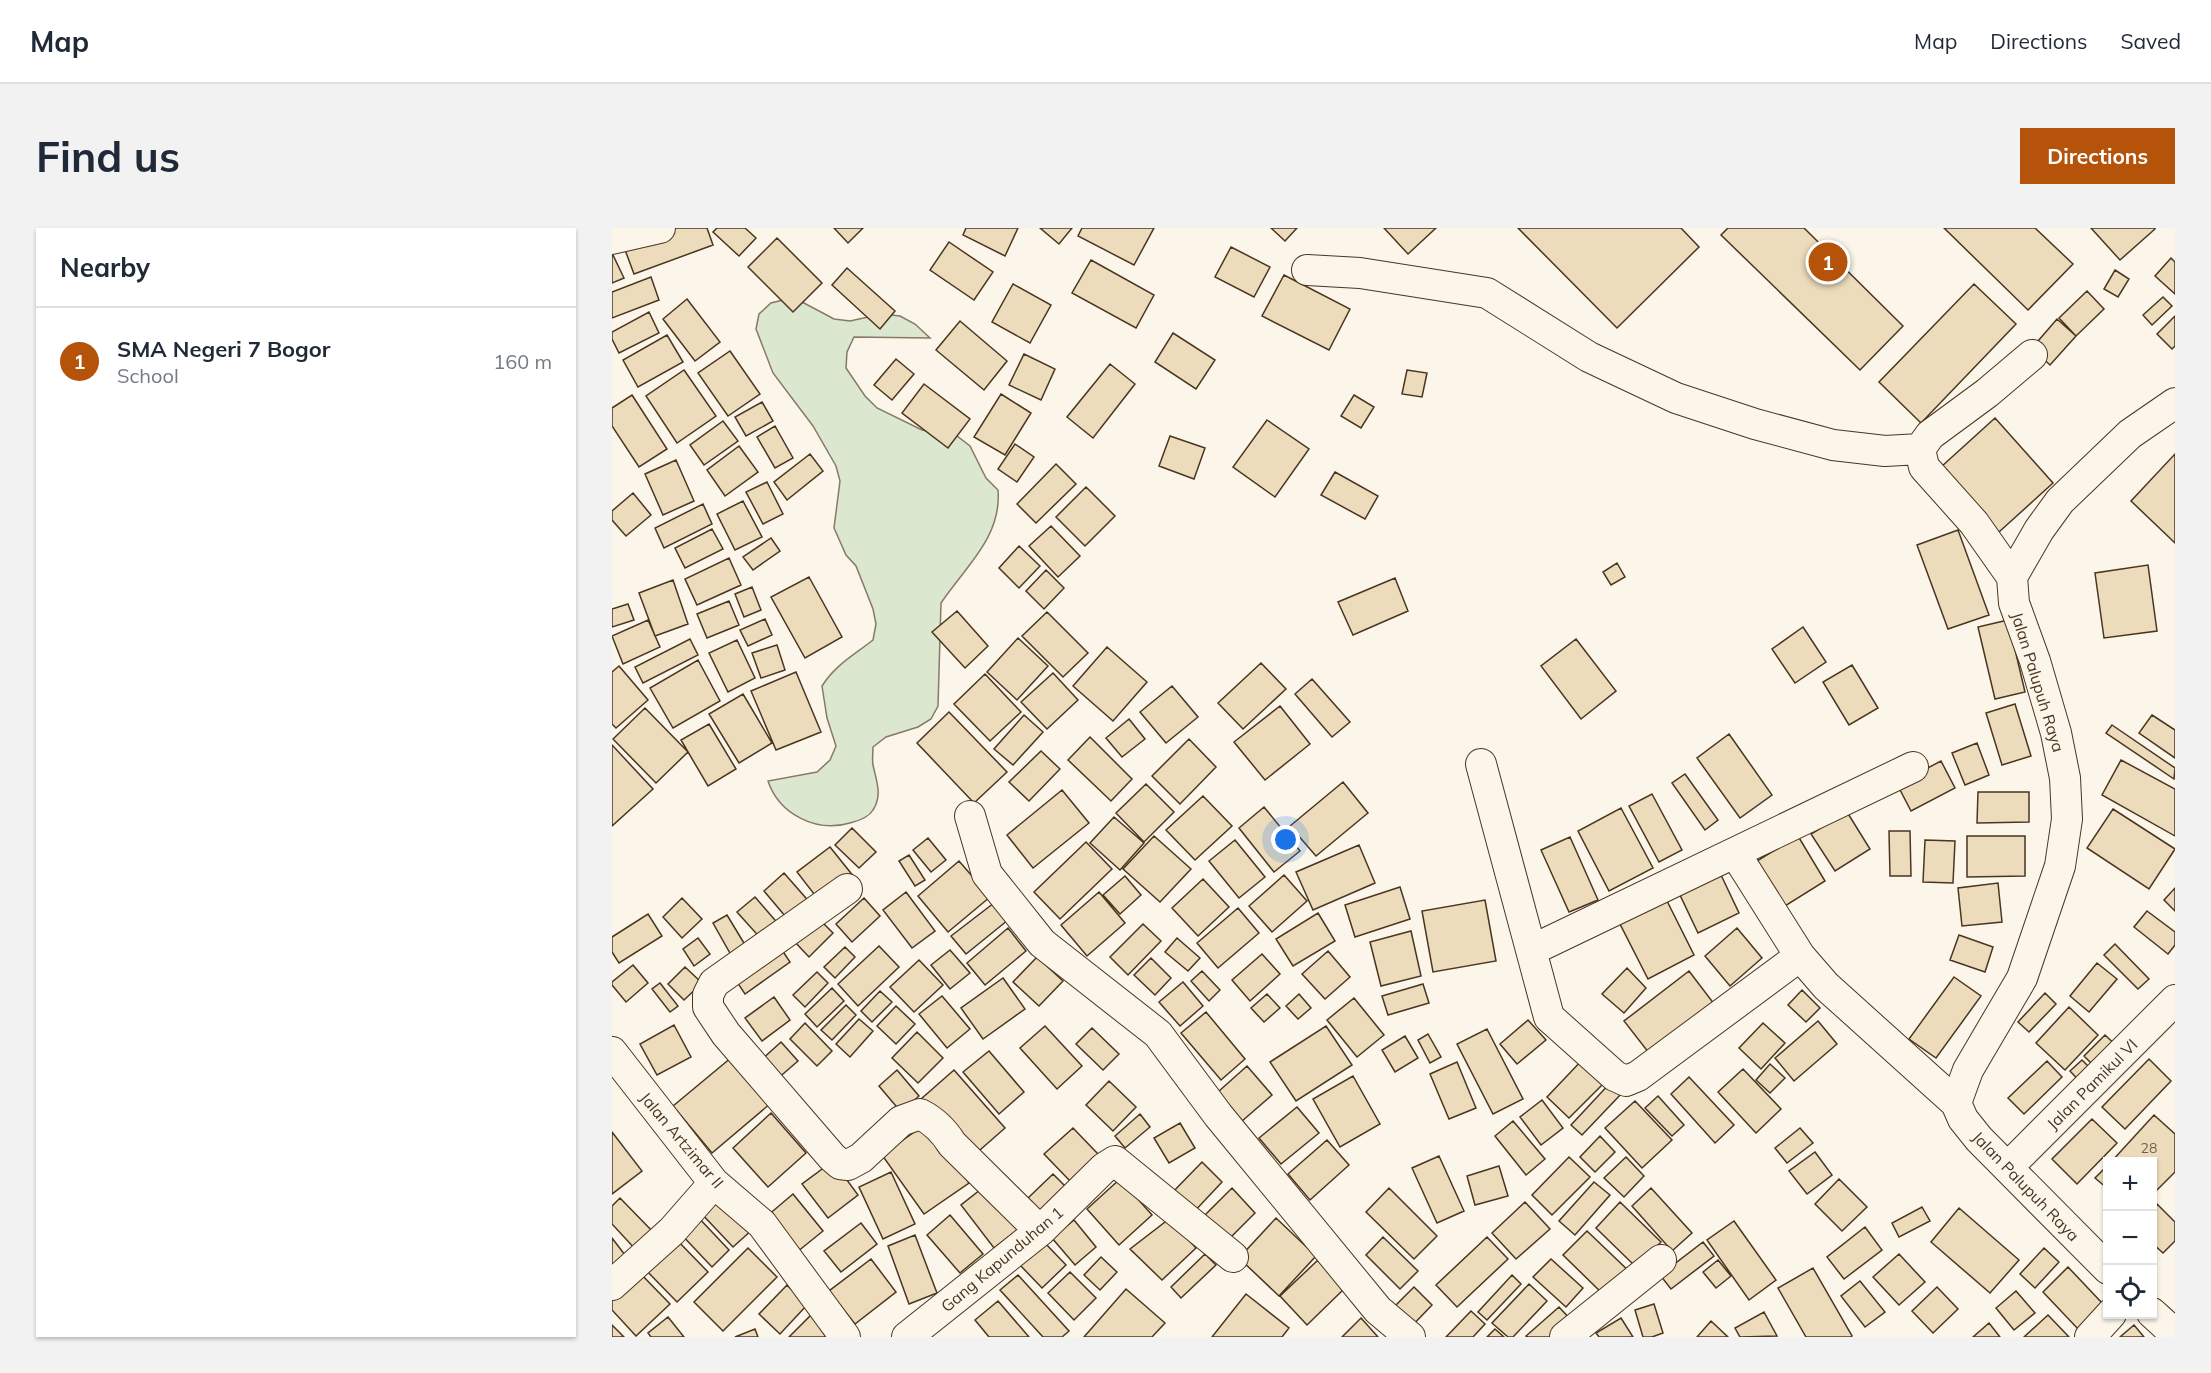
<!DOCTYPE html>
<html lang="en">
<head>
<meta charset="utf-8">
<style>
  :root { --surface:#fff; --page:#f2f2f3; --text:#1f2937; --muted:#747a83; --line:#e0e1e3; --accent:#b45309 }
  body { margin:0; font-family:Mulish,sans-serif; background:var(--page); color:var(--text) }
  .controls { position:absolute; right:18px; bottom:18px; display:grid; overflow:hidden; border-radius:0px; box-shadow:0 2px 4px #0004 }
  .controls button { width:54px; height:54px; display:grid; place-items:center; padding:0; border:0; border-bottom:2px solid var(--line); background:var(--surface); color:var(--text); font:30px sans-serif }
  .you { position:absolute; left:674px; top:612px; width:21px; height:21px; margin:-15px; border:4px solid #fff; border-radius:50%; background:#1a73e8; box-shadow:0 0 0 9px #1a73e833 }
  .badge { display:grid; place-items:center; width:39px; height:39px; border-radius:50%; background:var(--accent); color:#fff; font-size:20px; font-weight:700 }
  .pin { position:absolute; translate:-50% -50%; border:3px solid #fff; box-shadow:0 2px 6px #0006 }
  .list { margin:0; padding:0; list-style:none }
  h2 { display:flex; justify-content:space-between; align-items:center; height:78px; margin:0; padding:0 24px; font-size:26px }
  h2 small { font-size:20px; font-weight:400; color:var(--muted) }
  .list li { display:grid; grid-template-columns:39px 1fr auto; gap:18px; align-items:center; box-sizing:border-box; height:108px; padding:0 24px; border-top:2px solid var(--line) }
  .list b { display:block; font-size:22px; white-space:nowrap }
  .list p { margin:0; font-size:20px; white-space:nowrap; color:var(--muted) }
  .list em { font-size:20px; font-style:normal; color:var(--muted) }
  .icon { flex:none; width:33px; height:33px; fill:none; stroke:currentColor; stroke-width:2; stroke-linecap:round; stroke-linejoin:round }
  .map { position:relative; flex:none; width:1563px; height:1109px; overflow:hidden; border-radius:0px }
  header { display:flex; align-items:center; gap:36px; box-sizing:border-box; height:84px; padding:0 30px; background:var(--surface); border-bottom:2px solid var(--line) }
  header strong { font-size:28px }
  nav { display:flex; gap:33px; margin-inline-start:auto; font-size:21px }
  .intro { display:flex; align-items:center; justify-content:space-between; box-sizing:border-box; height:144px; padding:0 36px }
  h1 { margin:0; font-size:42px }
  .button { padding:15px 27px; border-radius:0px; background:var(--accent); color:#fff; font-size:21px; font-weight:700 }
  main { display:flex; gap:36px; padding:0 36px }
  aside { flex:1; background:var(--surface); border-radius:0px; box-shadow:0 2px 4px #0004 }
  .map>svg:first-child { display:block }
</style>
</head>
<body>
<header>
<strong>Map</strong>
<nav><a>Map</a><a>Directions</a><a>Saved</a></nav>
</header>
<div class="intro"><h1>Find us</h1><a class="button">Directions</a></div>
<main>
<aside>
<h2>Nearby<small></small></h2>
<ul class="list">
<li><span class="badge">1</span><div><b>SMA Negeri 7 Bogor</b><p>School</p></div><em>160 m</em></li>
</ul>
</aside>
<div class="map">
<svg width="1563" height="1109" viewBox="0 0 1563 1109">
  <rect width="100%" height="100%" fill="#fbf6e9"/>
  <path fill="#dce7d0" stroke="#887966" stroke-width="1.5" d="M175,71l17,4 30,16 16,2 32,-7 18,2 15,8 15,14 -76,-1 -7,15 -1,16 19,28 12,12 45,22 35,6 13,10 16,32 12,12c4,47 -33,77 -57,113l-3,103 -7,13 -13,8 -32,10 -13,10c0,6 -1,12 0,18 3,15 10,30 0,45 -4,7 -15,11 -23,13 -34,10 -71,-9 -82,-42l49,-9 13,-12 6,-14 -9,-28 -5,-32c13,-21 32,-31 51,-46l3,-16 -3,-15 -17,-43 -10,-11 -12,-27 6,-47 -4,-15 -23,-40 -40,-53 -17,-44 3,-15 12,-11z"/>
  <path fill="#ecdcbc" stroke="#4a3520" stroke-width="1.5" d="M64,0h31l6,17 -79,29 -10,-27z
    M105,0h28l11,10 -17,18 -26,-24z
    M222,0h29l-15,15z
    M354,0h52l-13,28 -42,-21z
    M428,0h32l-13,16z
    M470,0h72l-20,37 -56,-29z
    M659,0h26l-12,13z
    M772,0h52l-28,26z
    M906,0h163l18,19 -82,81z
    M1116,0h76l99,98 -43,44 -139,-135z
    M1332,0h91l38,36 -45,46z
    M1479,0h64v1l-35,31z
    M165,10l45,45 -29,29 -45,-45z
    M337,14l44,30 -19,28 -44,-30z
    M619,19l39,20 -16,30 -39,-20z
    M0,25l12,25 -12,5z
    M1559,30l4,4v32l-20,-18z
    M479,32l63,35 -18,33 -64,-35z
    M235,40l48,43 -15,18 -48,-44z
    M1503,42l14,9 -11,18 -14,-8z
    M672,47l66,34 -21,41 -67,-34z
    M39,49l8,23 -47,18v-26z
    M401,56l38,21 -21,38 -38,-21z
    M1362,56l42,40 -95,99 -42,-41z
    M1475,63l17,18 -28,27 -17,-18z
    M1551,69l9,9 -20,19 -9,-10z
    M75,71l33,43 -25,19 -32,-42z
    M37,84l10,21 -40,20 -7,-14v-7z
    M1563,88v30l-3,3 -15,-15z
    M1445,91l19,17 -26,29 -18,-17z
    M348,93l47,40 -23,29 -48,-40z
    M561,105l42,27 -19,29 -41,-27z
    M55,107l16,27 -45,25 -15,-27z
    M118,123l30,43 -32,22 -30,-43z
    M412,126l31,15 -14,31 -32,-15z
    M284,131l18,15 -22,26 -18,-15z
    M498,136l25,20 -42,54 -26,-21z
    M72,142l32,46 -39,27 -31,-47z
    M795,142l20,3 -5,24 -20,-3z
    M312,156l46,35 -22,29 -46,-35z
    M389,166l30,19 -26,42 -31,-18z
    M20,167l35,54 -28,18 -27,-41v-18z
    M742,167l20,12 -13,21 -20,-12z
    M150,174l11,19 -27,15 -11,-19z
    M1383,190l58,65 -54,49 -58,-65z
    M655,192l42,29 -34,48 -42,-30z
    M111,193l15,20 -34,24 -14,-20z
    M163,198l18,32 -18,10 -18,-31z
    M558,208l35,12 -11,31 -35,-13z
    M403,216l19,13 -17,25 -19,-13z
    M127,218l19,26 -33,24 -18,-26z
    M198,226l13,17 -36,29 -13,-18z
    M1563,226v89l-44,-42z
    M64,232l18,41 -31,14 -18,-41z
    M444,236l20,20 -40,39 -19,-19z
    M723,244l43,24 -13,23 -44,-24z
    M155,254l16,32 -20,10 -17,-32z
    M474,259l29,29 -30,30 -29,-29z
    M21,265l18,22 -25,21 -14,-16v-9z
    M131,273l19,36 -27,13 -18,-36z
    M91,276l9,20 -48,24 -9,-20z
    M439,298l29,30 -22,21 -29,-31z
    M100,301l11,20 -38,19 -10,-20z
    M1346,302l31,85 -41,14 -31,-84z
    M159,310l9,13 -27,19 -10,-13z
    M407,318l21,20 -21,22 -20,-20z
    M117,330l12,27 -44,20 -12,-26z
    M1005,335l8,14 -14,8 -8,-13z
    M1536,337l9,66 -53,7 -9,-65z
    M434,342l18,18 -20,21 -18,-18z
    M197,349l33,60 -37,21 -34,-61z
    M783,350l13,33 -55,24 -15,-33z
    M61,352l15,44 -33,12 -16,-43z
    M140,359l9,23 -17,7 -9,-23z
    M117,373l10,24 -32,13 -10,-24z
    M16,376l6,16 -22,7v-18z
    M345,383l31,35 -23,22 -33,-36z
    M435,384l41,41 -25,24 -41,-41z
    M153,391l7,16 -24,11 -8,-16z
    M36,392l12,27 -37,17 -11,-28z
    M1396,392l17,72 -30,7 -17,-72z
    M1191,399l23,35 -31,21 -23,-34z
    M406,410l30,28 -31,34 -30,-28z
    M78,411l8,16 -55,28 -8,-16z
    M964,411l40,52 -35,28 -40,-53z
    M125,412l18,38 -27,14 -19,-39z
    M165,417l8,25 -24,8 -9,-25z
    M495,419l40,35 -34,39 -40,-35z
    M86,432l22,41 -47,27 -23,-40z
    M649,435l25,26 -43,40 -25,-26z
    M1240,437l26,43 -29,17 -26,-43z
    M7,438l29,34 -32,28 -4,-4v-52z
    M184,444l25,60 -45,18 -25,-59z
    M441,445l25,27 -31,29 -26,-27z
    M373,446l36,38 -31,29 -36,-37z
    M700,451l38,43 -18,15 -37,-43z
    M560,458l26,31 -32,26 -26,-31z
    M131,466l29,49 -33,20 -30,-49z
    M1403,476l16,52 -29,9 -16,-52z
    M668,478l30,38 -45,36 -31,-38z
    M33,480l43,44 -32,31 -43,-44z
    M337,484l58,60 -33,31 -57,-60z
    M412,487l19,17 -30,33 -19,-16z
    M1540,487l23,15v28l-36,-25z
    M517,491l16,20 -23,18 -16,-19z
    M97,496l27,45 -28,17 -27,-46z
    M1500,497l63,43 -1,11 -68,-46z
    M1117,506l43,61 -32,23 -43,-60z
    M478,509l42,42 -21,22 -43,-41z
    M577,511l27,28 -36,37 -28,-28z
    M1365,515l12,32 -24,10 -13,-32z
    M0,517l41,44 -41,37z
    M429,523l19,18 -31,32 -20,-19z
    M1509,532l54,29v47l-73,-41z
    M1329,533l14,27 -44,23 -14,-27z
    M1073,546l33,46 -13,10 -33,-47z
    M731,554l25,31 -52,43 -26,-30z
    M534,556l28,28 -30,30 -28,-29z
    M450,562l27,33 -56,45 -26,-33z
    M1366,564h51v30l-52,1z
    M1040,566l30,56 -23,12 -30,-56z
    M591,568l29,30 -37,34 -29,-30z
    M652,579l36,44 -26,21 -35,-44z
    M1009,580l32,60 -44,23 -31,-60z
    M1501,581l62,40 -26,40 -62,-41z
    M1235,584l23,37 -35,22 -24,-37z
    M502,589l30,26 -24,27 -30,-27z
    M240,600l24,24 -17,16 -24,-23z
    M1277,603h21l1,45h-21z
    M542,608l37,33 -31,33 -37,-33z
    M1186,608l27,45 -40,25 -28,-45z
    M1355,608h58v40l-58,1z
    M958,609l28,63 -29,12 -28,-62z
    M316,610l18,22 -15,12 -18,-22z
    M623,612l30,37 -26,21 -30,-37z
    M1313,612l30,1 -2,42 -30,-1z
    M474,614l26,27 -52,50 -26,-27z
    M747,617l16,38 -62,27 -17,-38z
    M218,619l24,30 -33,26 -24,-31z
    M297,627l16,25 -10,6 -16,-25z
    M347,633l31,36 -42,35 -30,-36z
    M172,645l28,32 -21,18 -27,-32z
    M672,647l23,26 -35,31 -23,-26z
    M1109,647l18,38 -41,20 -18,-38z
    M513,648l16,19 -21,19 -17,-19z
    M591,651l26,28 -31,29 -26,-28z
    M1386,655l4,39 -40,4 -4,-38z
    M788,659l10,32 -55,18 -10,-32z
    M1563,660v23l-11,-11z
    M294,664l29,39 -23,17 -29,-38z
    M487,664l26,31 -38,33 -26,-31z
    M143,669l26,30 -17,15 -27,-30z
    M70,670l20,21 -20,19 -19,-21z
    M252,670l16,18 -28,26 -16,-18z
    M873,672l11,61 -63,11 -11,-61z
    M1055,673l27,54 -46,24 -28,-55z
    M382,675l14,17 -42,34 -15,-18z
    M626,680l21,25 -41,35 -21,-25z
    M1535,683l28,21v13l-7,9 -34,-27z
    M706,685l17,28 -42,25 -17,-27z
    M36,686l14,22 -43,27 -7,-11v-15z
    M115,687l23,38 -15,9 -22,-39z
    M206,690l15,15 -24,24 -15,-16z
    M531,696l18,17 -33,34 -18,-18z
    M396,700l18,23 -41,34 -18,-22z
    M1125,700l25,30 -32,28 -25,-30z
    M799,703l10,45 -40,10 -11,-44z
    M1347,707l34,12 -8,25 -35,-12z
    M86,710l12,16 -16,12 -11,-17z
    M565,710l23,20 -12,13 -23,-19z
    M166,716l12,18 -45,32 -12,-18z
    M1503,716l34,35 -11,10 -34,-34z
    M267,718l20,21 -41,39 -20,-22z
    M233,719l10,10 -20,21 -11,-11z
    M338,722l20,23 -20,16 -19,-24z
    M716,723l22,26 -25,22 -23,-25z
    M650,726l18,20 -30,27 -18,-21z
    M425,729l26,24 -24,25 -26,-24z
    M539,730l20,20 -16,17 -21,-20z
    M307,732l24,25 -29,27 -24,-25z
    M1485,735l20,16 -28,33 -19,-16z
    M21,737l15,18 -22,19 -14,-17v-3z
    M73,739l17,16 -18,17 -16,-16z
    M1015,740l19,20 -22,25 -22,-19z
    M590,743l18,19 -11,11 -18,-20z
    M1077,743l32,42 -65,49 -32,-41z
    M205,744l11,11 -23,24 -12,-12z
    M1342,749l27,19 -45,62 -27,-19z
    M391,750l22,31 -42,30 -22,-31z
    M571,754l20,24 -23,20 -21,-24z
    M48,755l18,23 -8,6 -18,-23z
    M811,756l6,19 -41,12 -6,-19z
    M220,760l12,13 -27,26 -12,-13z
    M1190,762l18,18 -14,14 -18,-17z
    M268,763l12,11 -20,20 -11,-11z
    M1433,765l11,11 -27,28 -11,-10z
    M655,766l13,14 -16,14 -13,-14z
    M687,766l12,14 -13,11 -12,-13z
    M330,768l28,33 -23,19 -28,-34z
    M162,769l16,23 -28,21 -17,-23z
    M742,770l30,37 -27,22 -30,-37z
    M234,777l10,10 -24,25 -11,-10z
    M284,778l19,18 -19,20 -19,-18z
    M1457,779l29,28 -33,35 -29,-27z
    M594,784l39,47 -24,21 -40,-47z
    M247,791l14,12 -23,26 -14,-13z
    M916,792l18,20 -29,24 -17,-20z
    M1206,793l19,23 -43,37 -19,-23z
    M193,795l27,28 -15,15 -27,-27z
    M1151,795l22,20 -24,26 -22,-21z
    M62,797l17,32 -34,18 -17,-31z
    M433,798l37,40 -25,23 -37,-41z
    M714,798l26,39 -56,36 -26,-39z
    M480,800l27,26 -16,16 -27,-26z
    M875,801l36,70 -30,15 -36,-70z
    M305,804l26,26 -25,25 -26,-25z
    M816,806l13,23 -11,6 -12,-23z
    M1493,807l15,14 -21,22 -15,-15z
    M793,808l13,22 -23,14 -13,-22z
    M169,814l17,19 -22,19 -16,-19z
    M377,823l35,41 -25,22 -36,-42z
    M120,829l39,46 -59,50 -39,-47z
    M972,830l23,22 -38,38 -22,-21z
    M1537,831l22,22 -46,48 -23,-22z
    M1470,832l16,16 -12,12 -16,-17z
    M1435,833l15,16 -38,37 -16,-16z
    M845,834l19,46 -27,11 -19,-45z
    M1158,836l15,14 -15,15 -14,-13z
    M635,838l25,29 -38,33 -25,-28z
    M1131,841l38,40 -25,24 -38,-41z
    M285,842l22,26 -18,16 -22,-26z
    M342,842l51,58 -33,29 -51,-58z
    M741,848l27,48 -40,23 -27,-48z
    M1077,849l45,48 -19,18 -44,-49z
    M497,853l27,26 -23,24 -27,-26z
    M1000,853l11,11 -41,43 -11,-10z
    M1046,868l26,29 -12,11 -27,-28z
    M930,872l21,28 -22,17 -21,-28z
    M1023,873l37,39 -30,28 -37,-40z
    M685,879l22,26 -38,31 -22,-26z
    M159,885l35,40 -38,34 -35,-39z
    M528,886l10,13 -25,21 -10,-12z
    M1542,887l21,19v38l-23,23v-33h-41z
    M1480,891l25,24 -40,41 -25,-25z
    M901,893l32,38 -19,16 -31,-39z
    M315,895l42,60 -45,31 -42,-59z
    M568,895l15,25 -26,15 -15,-25z
    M461,900l25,26 -28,27 -26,-27z
    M1188,900l13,15 -26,20 -12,-15z
    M0,904l30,39 -30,23z
    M988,908l15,16 -20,20 -15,-15z
    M715,912l22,25 -39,35 -22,-26z
    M1203,924l17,23 -25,19 -18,-23z
    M827,928l25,55 -27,12 -25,-55z
    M957,929l21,20 -38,38 -20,-20z
    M1014,929l18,19 -20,21 -20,-19z
    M221,933l25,34 -30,23 -26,-34z
    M590,934l20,20 -31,33 -21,-20z
    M1496,937v24l-13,-11z
    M887,938l9,30 -33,9 -8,-29z
    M279,944l24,52 -32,15 -24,-52z
    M441,946l14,14 -26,24 -13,-14z
    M508,951l32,36 -33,30 -32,-36z
    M1227,951l28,28 -25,24 -27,-27z
    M982,954l16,13 -35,40 -16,-14z
    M373,958l34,43 -25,19 -33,-43z
    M620,960l23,25 -31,31 -24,-24z
    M777,960l48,48 -23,23 -48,-47z
    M1039,960l41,45 -20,18 -40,-45z
    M107,965l34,36 -20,18 -34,-36z
    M181,966l30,37 -26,21 -30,-36z
    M8,970l35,36 -18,17 -25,-27v-18z
    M913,974l25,27 -34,30 -24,-26z
    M1008,974l41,40 -25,25 -40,-39z
    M1545,976l18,18v19l-12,12 -11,-10v-34z
    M1310,979l8,14 -31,16 -7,-14z
    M1347,980l60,52 -29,33 -59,-51z
    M84,987l33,35 -17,17 -33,-35z
    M338,987l33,39 -23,19 -33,-38z
    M664,990l40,38 -37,40 -40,-38z
    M557,991l27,29 -34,32 -32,-31z
    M462,992l22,27 -21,18 -23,-27z
    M1122,993l42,59 -27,20 -42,-60z
    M249,995l16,21 -36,28 -17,-21z
    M1253,999l17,23 -38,29 -17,-22z
    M975,1003l46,44 -24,25 -46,-45z
    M303,1007l22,58 -28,11 -21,-58z
    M61,1008l35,36 -31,30 -35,-36z
    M771,1009l35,34 -18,18 -34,-34z
    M875,1009l21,22 -51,48 -21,-22z
    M0,1010l16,21 -16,13z
    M432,1014l22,23 -24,23 -22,-23z
    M1091,1014l11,14 -43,33 -11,-14z
    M136,1020l29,29 -54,54 -29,-29z
    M1432,1020l15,14 -24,26 -15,-14z
    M593,1026l11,11 -35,33 -10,-11z
    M1287,1026l26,28 -26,23 -26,-28z
    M489,1029l16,15 -17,18 -16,-15z
    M259,1031l25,33 -41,32 -26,-33z
    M939,1031l32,29 -17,19 -33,-30z
    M706,1032l27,28 -38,37 -27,-29z
    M1106,1032l13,16 -15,12 -13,-16z
    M1456,1039l35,37 -25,25 -35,-37z
    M1201,1040l39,68 -1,1h-45l-28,-49z
    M26,1043l32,33 -34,32 -24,-26v-15z
    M458,1044l26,26 -22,22 -26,-27z
    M406,1047l51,56 -7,6h-19l-43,-47z
    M900,1047l9,9 -34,36 -9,-8z
    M1248,1053l25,31 -20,15 -24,-31z
    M917,1056l18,17 -34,36h-5l-16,-14z
    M175,1057l20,20 -27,29 -21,-20z
    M802,1059l18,18 -23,24 -19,-18z
    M1325,1059l21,22 -25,24 -21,-22z
    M514,1061l39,34 -13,14h-68z
    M1404,1063l19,22 -21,17 -18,-22z
    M634,1066l43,34 -7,9h-70z
    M386,1073l31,36h-40l-14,-17z
    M1042,1076l9,29 -11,4h-9l-8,-27z
    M947,1079l12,13 -19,17h-24l-2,-1z
    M859,1083l14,13 -12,13h-27z
    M1152,1084l13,24 -37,1 -5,-9z
    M200,1086l14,23h-37z
    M1436,1087l21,22h-45z
    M56,1089l16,20h-33l-3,-4z
    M749,1090l17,19h-36z
    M1009,1090l12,19h-34l-3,-4z
    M1099,1093l17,16h-31z
    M1377,1095l11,14h-27z
    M0,1097l12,12h-12z
    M1522,1097l10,12h-24z
    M143,1101l3,8h-23z
    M883,1101l9,8h-17z"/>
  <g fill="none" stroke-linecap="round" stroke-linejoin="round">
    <defs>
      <path id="street" d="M0,11l48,-11
        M695,42l53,3 127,20 102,64 87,41 79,26 78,21 52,6 35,-2 10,-14 57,-42 45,-38
        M1308,221l4,18 50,56 38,54
        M869,536l68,253 66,59 11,5 12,-5 162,-120
        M358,588l17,58 55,69 116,91 60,81 160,195 32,27
        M1123,625l65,103 26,30 130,117
        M235,661l-133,94 -6,12v12l18,27 106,123 8,7 8,1 13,-7 40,-37 19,-7c14,7 24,17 32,30l88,87
        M920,722l381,-183
        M0,824l102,131 48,41 83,113
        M1396,939l167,-167
        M1496,1041l-129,-130 -16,-20 -7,-16 12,-33 54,-92 38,-112 7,-47 -2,-41 -9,-45 -21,-72 -21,-58 -2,-26 27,-47 21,-29 70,-67 45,-31
        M0,1057l60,-54 42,-48
        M1540,1085l23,21
        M295,1109l133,-106 64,-63 11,-7 118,96
        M953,1109l96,-77
        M1478,1109l21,-23"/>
    </defs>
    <use href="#street" stroke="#4a3520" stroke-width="32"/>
    <use href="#street" stroke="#fbf6e9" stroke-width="30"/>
  </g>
  <g text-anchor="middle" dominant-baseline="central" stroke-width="4.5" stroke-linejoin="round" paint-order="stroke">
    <g font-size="14" fill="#725f47">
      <text x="1537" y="920">28</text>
    </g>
    <g font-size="16" fill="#4a3520" stroke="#fbf6e9">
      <text transform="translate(1426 454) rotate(73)">Jalan Palupuh Raya</text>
      <text transform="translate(1480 856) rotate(-45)">Jalan Pamikul VI</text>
      <text transform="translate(70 912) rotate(50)">Jalan Artzimar II</text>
      <text transform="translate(1414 958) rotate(46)">Jalan Palupuh Raya</text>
      <text transform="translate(390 1031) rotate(-40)">Gang Kapunduhan 1</text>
    </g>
  </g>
</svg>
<div class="controls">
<button>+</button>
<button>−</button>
<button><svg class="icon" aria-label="locate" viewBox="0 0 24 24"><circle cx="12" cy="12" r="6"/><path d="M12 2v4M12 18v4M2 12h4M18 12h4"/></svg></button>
</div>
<div class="you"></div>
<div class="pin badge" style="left:1216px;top:34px">1</div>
</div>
</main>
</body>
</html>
